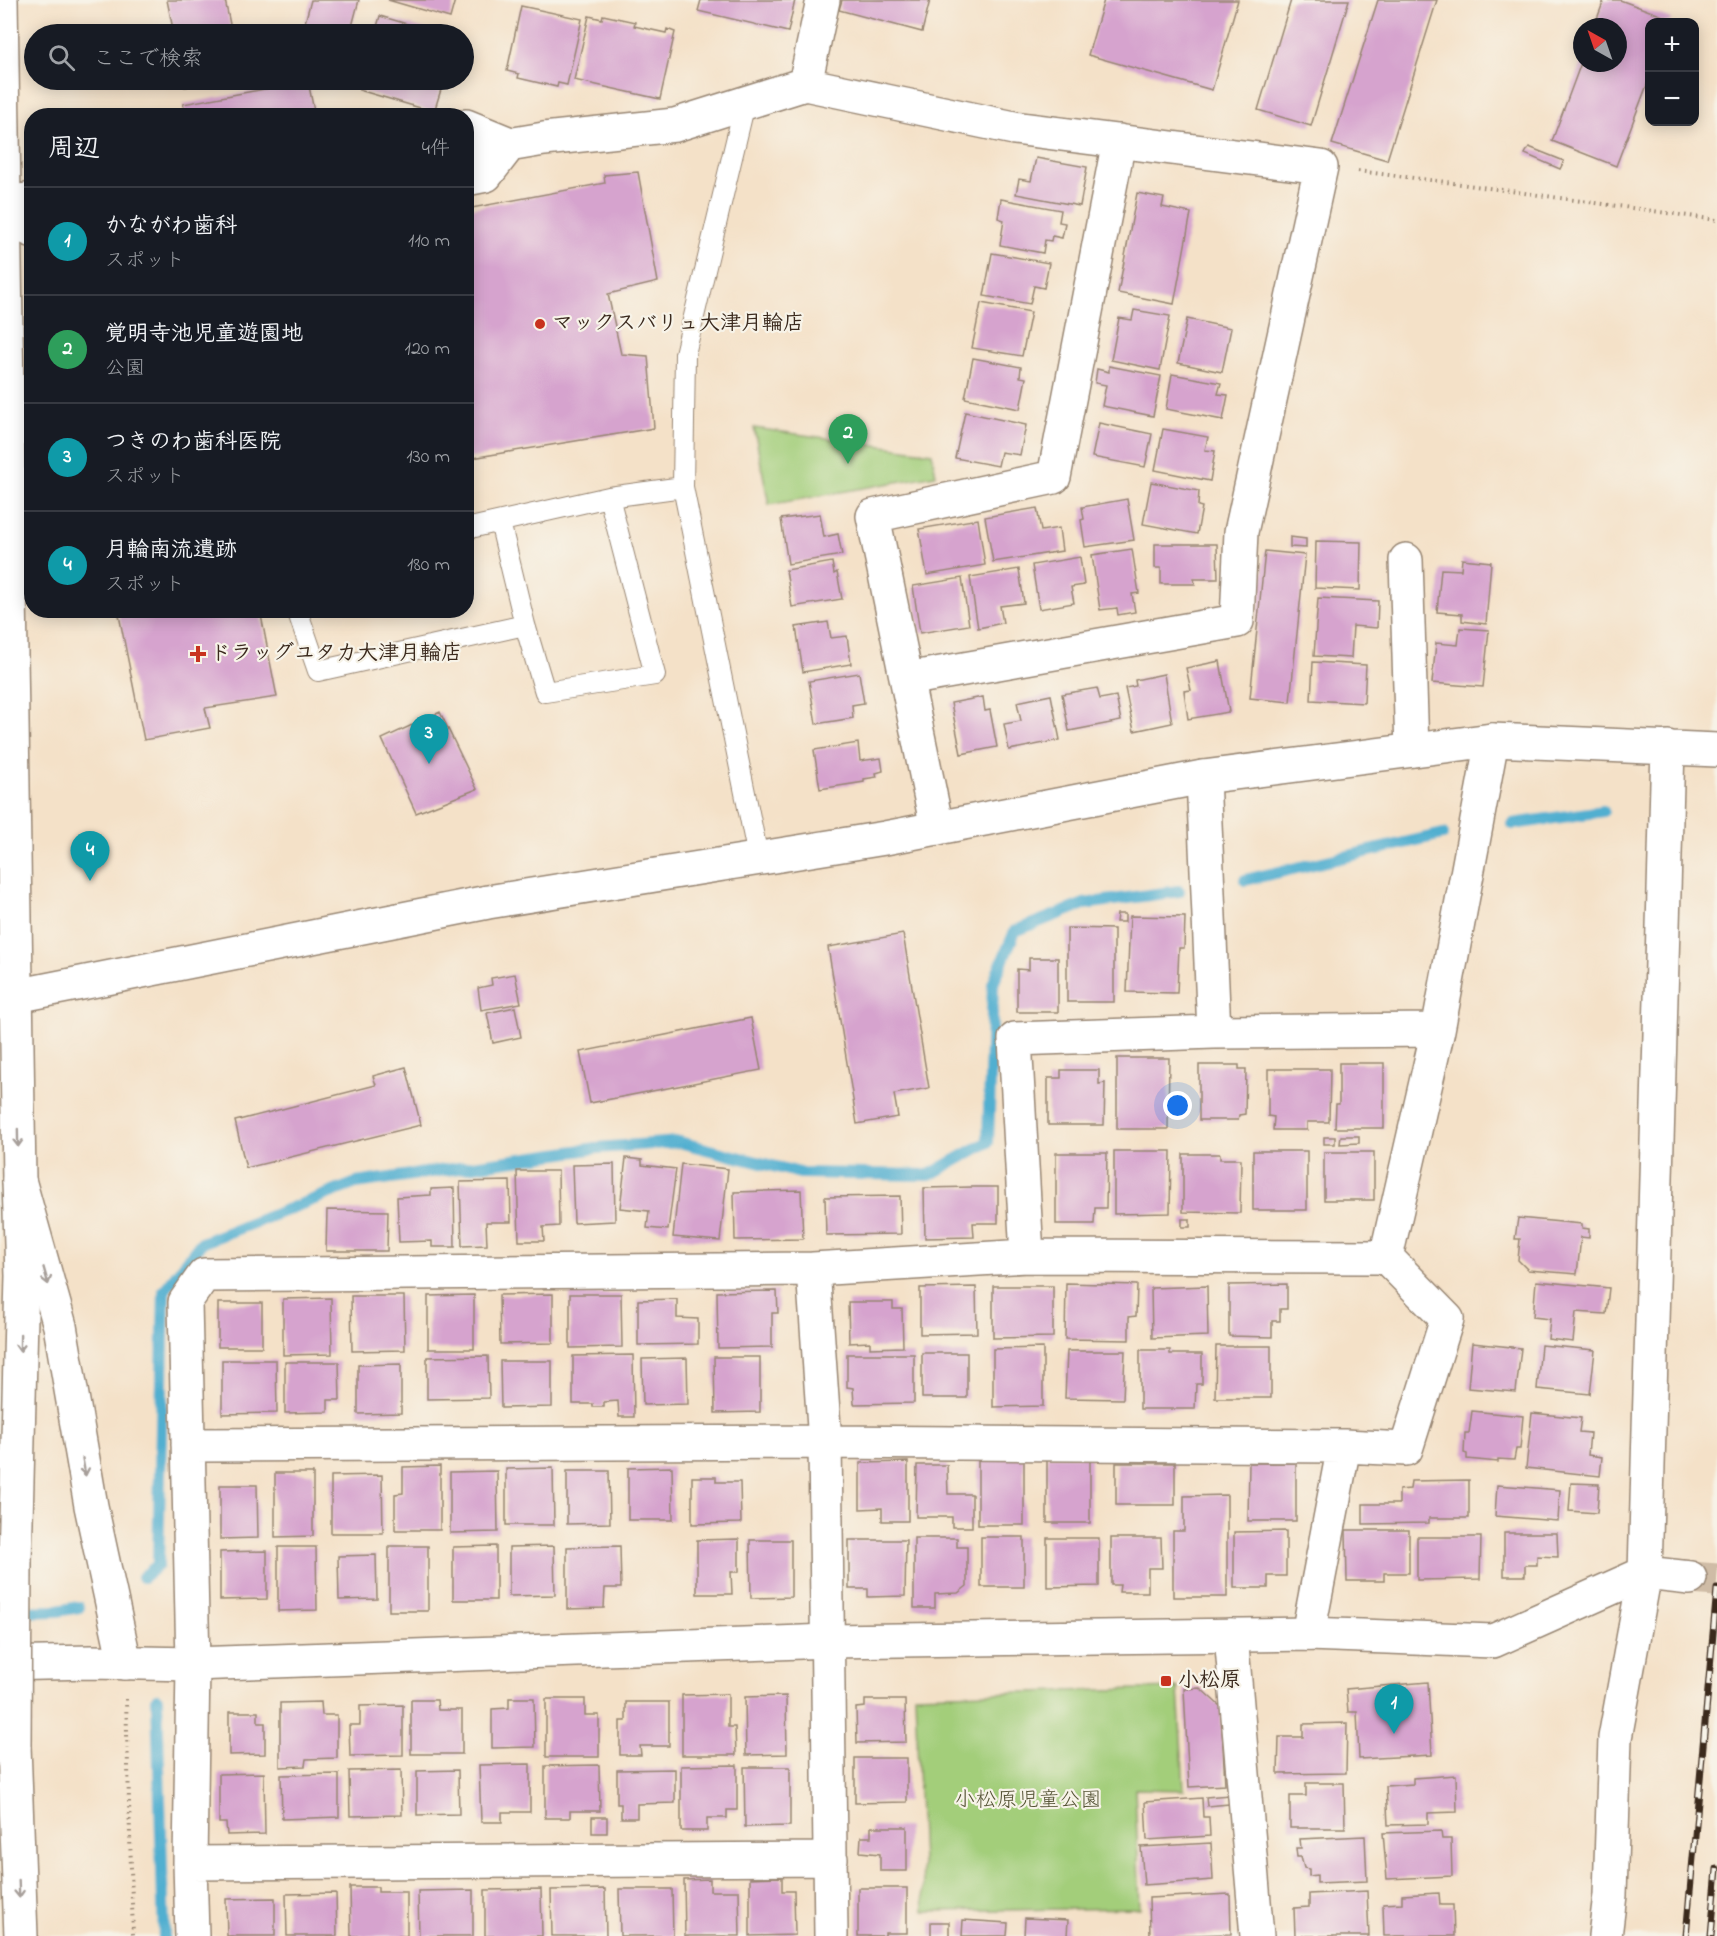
<!DOCTYPE html>
<html lang="ja">
<head>
<meta charset="utf-8">
<style>
  :root { --surface:#171b24; --page:#20242c; --text:#f1f3f6; --muted:#9ea1a6; --line:#363941; --accent:#b45309 }
  body { margin:0; font-family:"Indie Flower","Klee One",sans-serif; background:var(--page); color:var(--text) }
  .controls { position:absolute; right:18px; top:18px; display:grid; overflow:hidden; border-radius:12px; box-shadow:0 3px 15px #0003 }
  .controls button { width:54px; height:54px; display:grid; place-items:center; padding:0; border:0; border-bottom:2px solid var(--line); background:var(--surface); color:var(--text); font:30px sans-serif }
  .compass { position:absolute; left:1573px; top:18px; width:54px; height:54px; border-radius:50%; background:var(--surface); box-shadow:0 3px 15px #0003; rotate:320deg }
  .you { position:absolute; left:1178px; top:1106px; width:21px; height:21px; margin:-15px; border:4px solid #fff; border-radius:50%; background:#1a73e8; box-shadow:0 0 0 9px #1a73e833 }
  .badge { display:grid; place-items:center; width:39px; height:39px; border-radius:50%; background:var(--accent); color:#fff; font-size:20px; font-weight:700 }
  .pin { position:absolute; translate:-50% -50px; filter:drop-shadow(0 2px 3px #0008) }
  .pin::after { content:''; position:absolute; top:32px; width:21px; height:18px; background:inherit; clip-path:polygon(0 0,100% 0,50% 100%) }
  .list { margin:0; padding:0; list-style:none }
  h2 { display:flex; justify-content:space-between; align-items:center; height:78px; margin:0; padding:0 24px; font-size:26px }
  h2 small { font-size:20px; font-weight:400; color:var(--muted) }
  .list li { display:grid; grid-template-columns:39px 1fr auto; gap:18px; align-items:center; box-sizing:border-box; height:108px; padding:0 24px; border-top:2px solid var(--line) }
  .list b { display:block; font-size:22px; white-space:nowrap }
  .list p { margin:0; font-size:20px; white-space:nowrap; color:var(--muted) }
  .list em { font-size:20px; font-style:normal; color:var(--muted) }
  .icon { flex:none; width:33px; height:33px; fill:none; stroke:currentColor; stroke-width:2; stroke-linecap:round; stroke-linejoin:round }
  .map { position:relative; flex:none; width:1717px; height:1936px; overflow:hidden }
  .search { position:absolute; background:var(--surface); box-shadow:0 3px 15px #0003; left:24px; top:24px; width:450px; height:66px; display:flex; align-items:center; gap:15px; box-sizing:border-box; padding:0 21px; border-radius:33px; color:var(--muted); font-size:22px }
  .panel { position:absolute; background:var(--surface); box-shadow:0 3px 15px #0003; left:24px; top:108px; width:450px; height:510px; border-radius:24px }
  .map>svg:first-child { display:block }
</style>
</head>
<body>
<div class="map">
<svg width="1717" height="1936" viewBox="0 0 1717 1936">
  <rect width="100%" height="100%" fill="#f7f3e8"/>
  <filter id="ink" filterUnits="userSpaceOnUse"><feTurbulence type="fractalNoise" baseFrequency=".0167" numOctaves="2"/><feDisplacementMap in="SourceGraphic" scale="12" xChannelSelector="R" yChannelSelector="G"/><feConvolveMatrix kernelMatrix="1 2 1 2 8 2 1 2 1" color-interpolation-filters="sRGB"/></filter>
  <filter id="wash" filterUnits="userSpaceOnUse"><feTurbulence type="fractalNoise" baseFrequency=".008" numOctaves="4" result="noise"/><feDisplacementMap in="SourceGraphic" scale="24" xChannelSelector="R" yChannelSelector="G"/><feGaussianBlur stdDeviation="1.35" result="paint"/><feColorMatrix in="noise" values="0 0 0 0 0 0 0 0 0 0 0 0 0 0 0 0 0 1.4 0 .05"/><feComposite in="paint" operator="in"/></filter>
  <g filter="url(#wash)">
    <rect width="100%" height="100%" fill="#f4e1c8"/>
    <path fill="#a3ce7a" stroke="#6f7c4c" stroke-width="1.5" d="M754,428l178,25 4,22 -167,30z
      M1178,1688l6,102 -49,-1 5,119 -216,3 -9,-216z"/>
    <g fill="none" stroke-linecap="round" stroke-linejoin="round">
      <path stroke="#51afd0" stroke-width="12" d="M1513,824l90,-13
        M1245,880l198,-46
        M143,1577l15,-12 6,-274 37,-48 155,-60 241,-35 82,-6 121,31 129,2 59,-33 5,-158 22,-53 69,-27 95,-13
        M16,1612l41,-1 22,-4
        M157,1699l7,237"/>
    </g>
    <g id="blocks">
      <path fill="#d6a3ce" d="M167,0h58l7,34h-58z
        M311,0h48l-9,34h-30l-17,-4z
        M388,0h67l-5,18z
        M701,0h94l-7,32 -90,-21z
        M842,0h88l-8,32 -83,-22z
        M1104,0h134l-26,90 -124,-35z
        M1291,0h58l-38,126 -53,-16z
        M1378,0h59l-50,160 -55,-16z
        M1604,0h16l51,19 -1,3h-20v55l-34,89 -64,-25 29,-78h37v-36h-24z
        M521,6l61,13 -15,66 -9,-2 -1,4 -39,-9 1,-4 -12,-3z
        M603,15l32,7 -1,4 32,7 1,-4 8,3 -15,67 -86,-19 15,-64 13,3z
        M380,16l61,18h-66z
        M184,80h33l-32,7z
        M362,80h82l-10,32 -75,-22z
        M308,81l7,35h-129l-3,-12z
        M1529,147l35,14 -4,8 -35,-15z
        M1036,158l51,9 -7,39 -64,-12 3,-15 12,2z
        M638,172l20,110 -50,12 13,60 27,2 6,72 -188,31v-250l139,-26 -1,-8z
        M1137,193l27,5 -2,9 29,6 -17,91 -56,-11z
        M1001,199l60,11 -2,12 6,1 -3,15 -10,-2 -1,5 -6,-1 -2,13 -43,-8 4,-25 -6,-2z
        M992,253l57,10 -5,25 -10,-2 -4,18 -46,-8z
        M981,303l50,9 -9,44 -50,-8z
        M1134,310l36,6 -10,54 -49,-10 8,-42 13,2z
        M1187,319l44,9 -9,44 -44,-9z
        M973,358l48,9 -1,10 6,1 -6,31 -55,-11z
        M1109,366l52,10 -8,40 -51,-10 4,-21 -11,-2 2,-14 12,3z
        M1172,374l49,9 -3,11 10,1 -5,25 -57,-11z
        M965,412l61,13 -6,30 -19,-3 -3,14 -43,-8z
        M1099,423l53,11 -7,33 -53,-10z
        M1163,429l45,8 -3,13 10,1 -5,30 -55,-11z
        M1151,482l48,9 -1,15 4,1 -5,27 -54,-10z
        M1127,499l7,41 -49,7 -4,-27 3,-1 -2,-12z
        M1037,508l4,23 18,-3 3,23 -69,11 -8,-45z
        M820,514l4,23 14,-3 4,21 -54,9 -7,-45z
        M978,519l7,46 -58,10 -8,-46z
        M1290,537l16,2v9l-16,-1z
        M1316,541l45,1 -1,48 -45,-2z
        M1155,544h62l1,35h-24l1,5h-34v-16h-6z
        M1132,549l7,44 -7,1 3,18 -17,3 -1,-7 -17,2 -8,-55z
        M1265,551l40,4 -15,147 -40,-4z
        M1080,557l4,28 -13,2 3,16 -35,6 -7,-44z
        M1462,559l29,3 -5,62 -24,-3v-7l-25,-2 4,-43 20,1z
        M832,562l2,12 3,-2 5,27 -50,8 -6,-37z
        M1019,569l5,34 -24,3 3,17 -25,5 -8,-51z
        M962,578l7,47 -49,8 -7,-47z
        M1318,598l60,3 -1,27 -24,-2 -2,32 -37,-2z
        M118,610h142l17,87 -72,11 5,20 -66,12z
        M828,622l3,16 16,-2 4,28 -48,8 -7,-45z
        M1460,628l29,2 -6,57 -51,-4 4,-40 22,2z
        M1220,661l9,51 -41,7 -4,-28 7,-1 -5,-22z
        M1313,662l53,3 -2,38 -53,-3z
        M859,673l5,30 -12,2 1,13 -37,6 -7,-43z
        M1164,674l8,49 -38,8 -9,-43 11,-2 -1,-6z
        M1097,688l3,11 16,-3 5,25 -52,10 -7,-37z
        M1051,695l9,45 -51,10 -5,-26 17,-3 -4,-19z
        M983,697l2,14 5,-1 7,37 -36,7 -10,-51z
        M440,712l37,77 -61,24 -34,-74z
        M858,743l2,18 21,-3 2,13 -7,2 1,4 -13,2v3l-44,7 -6,-39z
        M1117,914h8v8h-9z
        M1130,916l55,1 -1,31h-5l-2,45 -50,-1z
        M1067,928l47,1v73h-47z
        M903,934l26,154 -35,6 4,23 -41,7 -29,-177z
        M1029,958h29v54h-41v-43l12,1z
        M515,974l6,29 -40,7 -3,-22 14,-3 -1,-7z
        M515,1007l6,30 -28,6 -6,-30z
        M751,1018l10,52 -171,33 -10,-51z
        M1117,1058h52l-1,71h-51z
        M1339,1063h45v65h-49l1,-24h3z
        M1199,1065h40v4h7l-1,45 -6,1 -1,5h-39z
        M406,1067l15,58 -175,43 -11,-47 141,-36 -3,-9z
        M1268,1069h62l-1,53h-22v8h-34l1,-13 -6,-1z
        M1061,1070h38v14l6,-1 -1,42h-56v-47h13z
        M1341,1136h18v7l-19,1z
        M1324,1137h11v7h-11z
        M1114,1151h57l-1,62 -56,1z
        M1253,1151h54v59h-54z
        M1324,1152h50v48h-50z
        M1056,1153h51l-1,55h-11l-1,16h-38z
        M1183,1154h37v5h21l-1,54 -57,-1z
        M626,1158l16,2v5l34,4 -8,61 -21,-2 2,-17 -29,-3z
        M614,1164l1,57 -41,2 -2,-58z
        M681,1164l47,5 -8,72 -47,-4z
        M517,1171h41l1,55 -16,1 1,14h-25z
        M510,1181l1,41h-25l1,23 -25,1 -2,-64z
        M973,1187h25v36h-25l1,14 -49,1 -1,-50z
        M454,1188l1,59h-23v-6l-33,1 -2,-45 34,-2v-6z
        M801,1190l2,49 -68,1 -1,-48z
        M900,1196l1,38 -75,1 -1,-38z
        M327,1210l61,1 -1,40h-61z
        M1518,1218l64,6v4l7,1v9l-8,-1 -4,37 -49,-4 -10,-10 2,-21h-5z
        M1182,1219h8v8h-8z
        M1536,1281l73,7 -3,26 -30,-2 -3,30 -25,-3 2,-20 -17,-2z
        M1066,1283l71,2 -1,31 -7,1v23l-64,-1z
        M1287,1284v25h-7v12h-8v16l-43,-1v-51z
        M993,1286h60v51l-60,1z
        M1207,1286l1,50 -56,2 -1,-50z
        M976,1287l1,46 -57,1v-46z
        M777,1291l1,22h-6v34l-54,1 -1,-56z
        M553,1294v49l-53,1 -1,-49z
        M570,1294h51l1,53 -52,1z
        M474,1295v54h-46v-53z
        M351,1296h53l1,54 -53,1z
        M331,1298l1,56 -49,1v-56z
        M677,1299v19l21,1v25l-60,1v-45z
        M848,1302h45v7h9l1,38 -33,1v-6l-21,1z
        M218,1303h44v44h-44z
        M1472,1343l49,5 -5,44 -48,-4z
        M1541,1345l54,5 -5,44 -53,-5z
        M1216,1346h55v52h-56z
        M1043,1348v58l-50,1v-58z
        M1140,1350h30v4h32v30h-6l-1,25h-55z
        M1067,1351h58l-2,48 -58,-1z
        M922,1353h45v45h-45z
        M847,1354h67v49l-60,1 -1,-16 -6,-1z
        M633,1355l1,62h-15l-1,-16 -14,1v5h-11v-3h-20v-48z
        M488,1356l1,42 -62,1v-42z
        M714,1357h46v55l-45,1z
        M687,1358l1,46 -45,1 -1,-46z
        M222,1360h54l1,53 -55,1z
        M500,1361h52v46l-51,1z
        M285,1362h54l1,38h-12v12l-43,1z
        M401,1364v49l-43,1v-49z
        M1472,1411l51,5 -3,33h-4l-2,11 -16,-1v3l-31,-3v-5l-3,-1 1,-20h4z
        M1532,1413l49,5 -2,14 11,1 -2,22 14,2 -2,19 -74,-8z
        M1047,1456h43v67h-43z
        M978,1457h46v68h-46z
        M908,1462v59h-26v-13l-22,1v-46z
        M1116,1463h59v42h-59z
        M1249,1463h47v58h-48z
        M917,1465h30l1,29h24v33h-20v-10h-36z
        M440,1466v64h-45v-36l8,-1v-26z
        M672,1467l1,53h-45v-52z
        M553,1468l1,57h-48v-56z
        M497,1471l1,61 -48,1v-61z
        M567,1471h42l1,52 -43,1z
        M275,1473h38v63l-38,1z
        M382,1475l1,58h-52v-57z
        M692,1477h24v5h24l1,41 -49,1z
        M1469,1480v38h-40v5l-66,1v-20h36v-14l11,-1 1,-8z
        M1571,1483l28,1 -2,29 -28,-2z
        M220,1485h37l1,53 -38,1z
        M1497,1485l63,5 -2,31 -63,-5z
        M1227,1495v102h-54v-66h11v-35z
        M1346,1530h63v43h-25v8h-37z
        M1286,1531v45h-18v12h-34v-56z
        M1504,1533h53l1,24 -21,-1v9h-12v11h-21z
        M981,1537h43v50h-43z
        M1417,1537h64l-1,42 -63,1z
        M914,1538h43v9h10v39l-9,7 -23,1v14h-21z
        M1047,1538h52v48l-52,1z
        M1111,1538h50l1,30h-14v24h-29l1,-7h-9z
        M739,1539v33h-8l1,22h-35v-54z
        M750,1540h41v57l-40,1z
        M849,1540h57l-1,56 -37,1v-8h-19z
        M389,1546h39v65h-39z
        M496,1546v54h-43v-53z
        M554,1546l1,49 -46,1v-49z
        M620,1546l1,42h-16l-1,20 -37,1v-62z
        M278,1547h38l1,63 -39,1z
        M267,1551v48l-47,1v-48z
        M376,1555l1,44 -38,1 -1,-44z
        M1428,1682l4,73 -73,4 -2,-47h-9l-2,-23z
        M1200,1688l21,19 4,78 -36,2 -5,-98z
        M728,1694v33h7l1,28h-54v-60z
        M786,1696l1,58 -41,1 -1,-58z
        M509,1698h25l1,49 -43,1v-39l17,-1z
        M546,1699h39v16h14v42h-53z
        M411,1700h26l1,10h24v44h-51z
        M865,1700h40l1,42 -49,1 -1,-35 9,-1z
        M321,1702l1,13h15v43l-31,1 -1,7 -25,1v-64z
        M626,1702h43v44h-29l1,9h-21v-34h6z
        M403,1705v50l-53,1 -1,-31h11v-19z
        M229,1712h29v11h7v31l-36,1z
        M1347,1723l-1,50 -68,1 1,-37h24v-13z
        M855,1758h52v44l-52,1z
        M530,1764v48h-28v10h-21l-2,-57z
        M599,1765l1,46h-30v7h-25v-52z
        M737,1765v45h-10v8h-20v13h-26v-65z
        M744,1767h46v59l-45,1z
        M675,1769v34l-38,1v14h-16v-14h-4v-34z
        M401,1770l1,45 -52,1 -1,-45z
        M458,1770l1,44 -42,1v-44z
        M264,1773l1,61 -38,1 -1,-12h-7v-49z
        M339,1774v43l-57,2 -1,-44z
        M1456,1775l1,37 -29,1v11l-40,1 -2,-39 27,-2v-6z
        M1306,1783h38l1,45h-55v-32h16z
        M1229,1795v9l-22,2 -1,-9z
        M1202,1798l1,19h6l1,19 -63,4 -2,-38z
        M592,1817h15v16h-15z
        M871,1827h36v44h-27v-17l-20,-2 1,-15h10z
        M1441,1831l1,8h9l1,37 -65,3 -4,-46z
        M1365,1836l2,45 -50,2v-8l-8,1v-7l-5,-1 -3,-11h-4l-1,-9h5l-1,-9z
        M1211,1843l2,37 -69,5 -3,-38z
        M782,1877v14h12l1,44 -45,1v-58z
        M710,1879v12h29l1,45h-55l-1,-56z
        M350,1887h28v5h29v44h-56z
        M858,1888h49v45h-22v3h-27z
        M541,1889l1,47h-57v-46z
        M605,1889l1,47h-54l-1,-46z
        M619,1889h53l1,47h-53z
        M473,1890v46h-54l-1,-45z
        M1367,1891l2,45h-74l-1,-28 15,-1v-13z
        M336,1893l1,43h-50l-1,-42z
        M1439,1893l1,12h13l1,31h-70l-1,-32 19,-1v-8z
        M1230,1894l1,40 -81,2 -1,-38z
        M275,1898v38h-48l-1,-37z
        M1025,1918l43,2 -1,16h-43z
        M963,1920l45,3 -1,13h-45z
        M931,1922h18v14h-18z"/>
    </g>
  </g>
  <g filter="url(#ink)">
    <use href="#blocks" fill-opacity="0" stroke="#988673" stroke-width="1.5"/>
    <g fill="none" stroke-linecap="round" stroke-linejoin="round">
      <path stroke="#cfbca6" stroke-width="33" stroke-dasharray="33 16" stroke-linecap="butt" d="M1690,1578l27,2"/>
      <defs>
        <path id="service" d="M745,103l-60,251 -2,133 75,370
          M8,480l24,-2
          M500,522l25,103 20,67 110,-17 -46,-178
          M466,529l143,-32 74,-10
          M297,610l21,61 207,-46"/>
        <path id="minor" d="M1,0l18,1180 41,146 31,180 34,157
          M805,84l18,-84
          M466,126l44,18
          M466,152l78,-13 131,-14 130,-41 209,44 307,39 -80,365 -4,89 -330,58
          M466,179l20,-4 24,-31
          M4,204l28,-5
          M31,230h1
          M1406,560l6,190
          M1203,777l11,255
          M937,828l-64,-312 181,-39 65,-336
          M1027,1256l-12,-217 199,-7 224,-2
          M1386,1257l52,-227 54,-290
          M813,1269l12,173 6,494
          M188,1445l637,-3 519,4 62,3 41,-130 -61,-62 -359,-1 -214,13 -609,6 -19,27 8,362 -3,199 2,73
          M1308,1634l36,-188
          M1231,1635l26,301
          M190,1863l641,-4
          M1605,1936l5,-41 5,-157 30,-165 45,5"/>
        <path id="tertiary" d="M0,1002l16,-6 472,-94 397,-64 318,-61 289,-37 225,10
          M0,1664l91,-2 102,2 636,-23 479,-7 185,7 152,-68 23,-826"/>
        <path id="trunk" d="M15,1562l7,-286 -3,-96
          M14,1746l7,190"/>
      </defs>
      <use href="#service" stroke="#988673" stroke-width="22"/>
      <use href="#minor" stroke="#988673" stroke-width="36"/>
      <use href="#tertiary" stroke="#988673" stroke-width="36"/>
      <use href="#trunk" stroke="#988673" stroke-width="36"/>
      <path stroke="#988673" stroke-width="4" stroke-dasharray="1.5 4.5" stroke-linecap="butt" d="M1358,171l88,11 271,38
        M126,1699l7,237"/>
      <use href="#service" stroke="#fff" stroke-width="20"/>
      <use href="#minor" stroke="#fff" stroke-width="33"/>
      <use href="#tertiary" stroke="#fff" stroke-width="33"/>
      <use href="#trunk" stroke="#fff" stroke-width="33"/>
      <defs>
        <path id="rail" d="M1686,1936l31,-347
          M1711,1936l6,-67"/>
      </defs>
      <use href="#rail" stroke="#3b2a1e" stroke-width="7"/>
      <use href="#rail" stroke="#f7f3e8" stroke-width="4.5" stroke-dasharray="14" stroke-linecap="butt"/>
      <defs>
        <path id="trunk-bridge" d="M14,1746l1,-184"/>
      </defs>
      <use href="#trunk-bridge" stroke="#988673" stroke-width="36" stroke-linecap="butt"/>
      <use href="#trunk-bridge" stroke="#fff" stroke-width="33"/>
    </g>
    <defs><path id="oneway-shaft" d="M-6 0H5M1.5-3L5.5 0L1.5 3" fill="none" stroke-width="1.6" stroke-linecap="round" stroke-linejoin="round" transform="scale(1.5)"/></defs>
    <g stroke="#a79f9a">
      <use href="#oneway-shaft" transform="translate(18 1138) rotate(89)"/>
      <use href="#oneway-shaft" transform="translate(46 1276) rotate(74)"/>
      <use href="#oneway-shaft" transform="translate(20 1343) rotate(91)"/>
      <use href="#oneway-shaft" transform="translate(84 1467) rotate(80)"/>
      <use href="#oneway-shaft" transform="translate(19 1889) rotate(88)"/>
    </g>
  </g>
  <g fill="#c8321e" stroke="#f7f3e8" stroke-width="2">
    <circle cx="540" cy="324" r="6"/>
    <path d="M195 645h6v6h6v6h-6v6h-6v-6h-6v-6h6z"/>
    <rect x="1160" y="1675" width="12" height="12" rx="3"/>
  </g>
  <g text-anchor="middle" dominant-baseline="central" stroke-width="4.5" stroke-linejoin="round" paint-order="stroke">
    <g font-size="21" font-weight="bold" fill="#3b2a1e" stroke="#f7f3e8" text-anchor="start">
      <text x="552" y="324">マックスバリュ大津月輪店</text>
      <text x="210" y="654">ドラッグユタカ大津月輪店</text>
      <text x="1178" y="1681">小松原</text>
    </g>
    <g font-size="21" fill="#555335" stroke="#f7f3e8">
      <text x="1028" y="1801">小松原児童公園</text>
    </g>
  </g>
</svg>
<div class="controls">
<button>+</button>
<button>−</button>
</div>
<svg class="compass" viewBox="-18 -18 36 36"><path d="M0-13l5 13h-10z" fill="#e53935"/><path d="M0 13l5-13h-10z" fill="#9ea1a6"/></svg>
<div class="you"></div>
<div class="pin badge" style="left:1394px;top:1734px;background:#0f9aa8">1</div>
<div class="pin badge" style="left:848px;top:464px;background:#2e9e5b">2</div>
<div class="pin badge" style="left:429px;top:764px;background:#0f9aa8">3</div>
<div class="pin badge" style="left:90px;top:881px;background:#0f9aa8">4</div>
<div class="search"><svg class="icon" aria-label="search" viewBox="0 0 24 24"><circle cx="10" cy="10" r="6"/><path d="M15 15l6 6"/></svg>ここで検索</div>
<section class="panel">
<h2>周辺<small>4件</small></h2>
<ul class="list">
<li><span class="badge" style="background:#0f9aa8">1</span><div><b>かながわ歯科</b><p>スポット</p></div><em>110 m</em></li>
<li><span class="badge" style="background:#2e9e5b">2</span><div><b>覚明寺池児童遊園地</b><p>公園</p></div><em>120 m</em></li>
<li><span class="badge" style="background:#0f9aa8">3</span><div><b>つきのわ歯科医院</b><p>スポット</p></div><em>130 m</em></li>
<li><span class="badge" style="background:#0f9aa8">4</span><div><b>月輪南流遺跡</b><p>スポット</p></div><em>180 m</em></li>
</ul>
</section>
</div>
</body>
</html>
